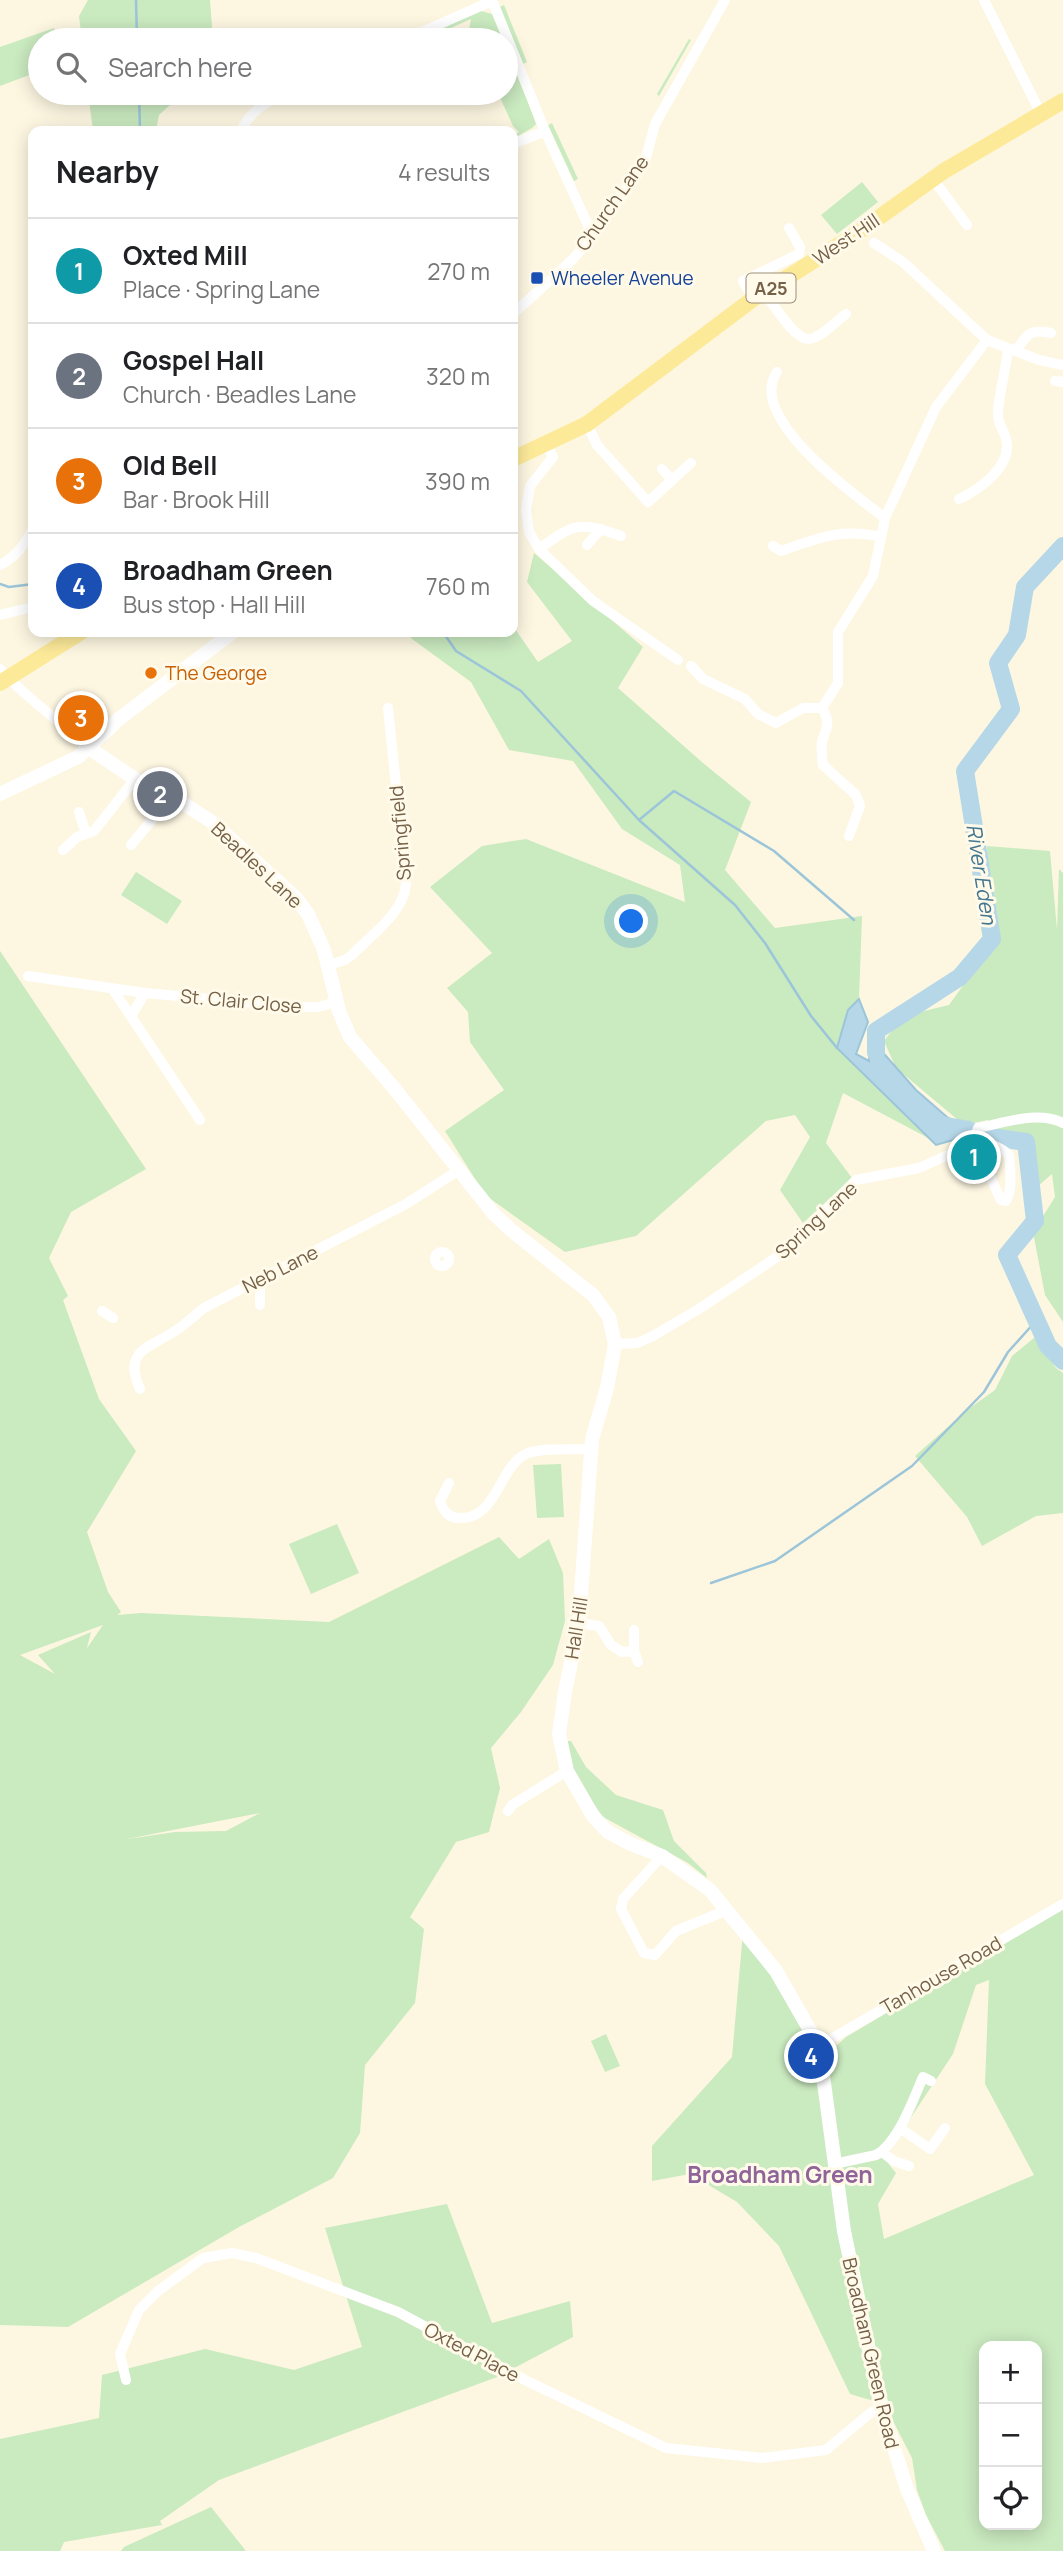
<!DOCTYPE html>
<html lang="en">
<head>
<meta charset="utf-8">
<style>
  :root { --surface:#fff; --page:#f6f6f6; --text:#202124; --muted:#757577; --line:#e0e0e0; --accent:#111827 }
  body { margin:0; font-family:Manrope,sans-serif; background:var(--page); color:var(--text) }
  .controls { position:absolute; right:21px; bottom:21px; display:grid; overflow:hidden; border-radius:14px; box-shadow:0 4px 18px #0003 }
  .controls button { width:63px; height:63px; display:grid; place-items:center; padding:0; border:0; border-bottom:2px solid var(--line); background:var(--surface); color:var(--text); font:35px sans-serif }
  .you { position:absolute; left:632px; top:922px; width:24px; height:24px; margin:-18px; border:5px solid #fff; border-radius:50%; background:#1a73e8; box-shadow:0 0 0 10px #1a73e833 }
  .badge { display:grid; place-items:center; width:46px; height:46px; border-radius:50%; background:var(--accent); color:#fff; font-size:23px; font-weight:700 }
  .pin { position:absolute; translate:-50% -50%; border:4px solid #fff; box-shadow:0 2px 7px #0006 }
  .list { margin:0; padding:0; list-style:none }
  h2 { display:flex; justify-content:space-between; align-items:center; height:91px; margin:0; padding:0 28px; font-size:30px }
  h2 small { font-size:23px; font-weight:400; color:var(--muted) }
  .list li { display:grid; grid-template-columns:46px 1fr auto; gap:21px; align-items:center; box-sizing:border-box; height:105px; padding:0 28px; border-top:2px solid var(--line) }
  .list b { display:block; font-size:26px; white-space:nowrap }
  .list p { margin:0; font-size:23px; white-space:nowrap; color:var(--muted) }
  .list em { font-size:23px; font-style:normal; color:var(--muted) }
  .icon { flex:none; width:38px; height:38px; fill:none; stroke:currentColor; stroke-width:2; stroke-linecap:round; stroke-linejoin:round }
  .map { position:relative; flex:none; width:1063px; height:2551px; overflow:hidden }
  .search { position:absolute; background:var(--surface); box-shadow:0 4px 18px #0003; left:28px; top:28px; width:490px; height:77px; display:flex; align-items:center; gap:18px; box-sizing:border-box; padding:0 24px; border-radius:38px; color:var(--muted); font-size:26px }
  .panel { position:absolute; background:var(--surface); box-shadow:0 4px 18px #0003; left:28px; top:126px; width:490px; height:511px; border-radius:14px }
  .map>svg:first-child { display:block }
</style>
</head>
<body>
<div class="map">
<svg width="1063" height="2551" viewBox="0 0 1063 2551">
  <rect width="100%" height="100%" fill="#fdf7e2"/>
  <path fill="#caeac0" fill-rule="evenodd" d="M88,0h122l3,40h-131l-3,-24z
    M504,5l23,57 -4,2 -23,-57z
    M481,11l11,3 11,26h-29l-5,-10 2,-11 -36,16 -2,-3z
    M54,28l2,12h-16v31l-40,15v-39z
    M689,39l2,1 -32,56 -2,-2z
    M516,70l20,54 -4,4 -16,9 -2,-2 5,-3 -6,-6 -15,-33h8v-19z
    M88,93h95l-24,22 -3,16h-63z
    M552,123l26,56 -4,2 -26,-56z
    M862,182l16,20 -41,32 -16,-19z
    M534,553l109,94 -25,41 85,75 48,39 -26,68 50,58 87,-12 -3,83 -11,11 -11,38 93,91 -87,-46 -17,50 26,35 -49,45 -23,-33 30,-53 -15,-22 -29,6 -130,115 -71,16 -80,-57 -40,-64 59,-41 -34,-48 -2,-30 -21,-24 45,-35 -62,-66 52,-41 44,-7 159,63 -5,-37 -58,-36 -49,-68 -64,-11 -38,-68 -59,-43 -4,-7h105v-6l25,36 34,-21 -45,-59z
    M987,846l63,5 7,79 2,-61 4,4v449l-18,-27 -12,-63 22,-35 -3,-23 -14,12 -6,-37 -44,-13v-16l-24,5 -68,-57 -12,-27 19,-25 46,-11 38,-53z
    M136,872l46,29 -15,23 -46,-29z
    M0,951l146,218 -75,43 -22,46 19,38 -5,4 36,99 37,52 -49,81 21,60 13,20 -4,3 24,-2 188,9 170,-85 20,22 30,-20 14,34 2,48 -12,44 -32,47 -30,36 9,40 -11,44 -33,10 -46,75 14,12 -9,74 -50,62 -5,68 -27,45 -94,49 -171,100 -68,-2zM103,1625l-16,23 4,-16 -53,23 17,19 -35,-19zM260,1813l-34,18 -51,1 -48,7z
    M1035,1337l21,31 7,5v140l-27,3 -54,30 -15,-29 -52,-61 52,-46 28,-20 17,-34z
    M561,1464l3,53 -27,1 -4,-53z
    M337,1524l22,49 -48,21 -22,-50z
    M564,1741h7l15,26 30,28 47,15 11,31 32,32 1,5 -19,-15 -85,-46 -26,-36z
    M1063,1909v642h-118l-19,-36 -9,-25 -5,-32 -19,-37 -19,-77v57l-24,-7 -71,-148 -42,-44 -47,-28 -38,7v-35l80,-89 11,-125 76,114 -11,8 5,-2 15,11 7,-16 11,-10zM989,1980l-4,104 49,91 -150,64 -6,-35 18,-31 -12,-15 69,-104 23,-69zM984,2346h53v179h-53z
    M606,2034l14,32 -15,6 -14,-31z
    M447,2204l45,119 78,-22 3,36 -76,40 -278,103 -59,41 2,4 -98,17 -4,9h-60v-112l99,-21 3,-43 103,-26 89,21 68,-23 -37,-119z
    M211,2507l35,44h-125l3,-4z"/>
  <path fill="#b6d7e7" stroke="#9cc5d9" stroke-width="2" d="M859,999l9,23 -12,32 13,7 1,-20 6,-10 2,16 38,43 31,27 18,11 -12,12 -17,5 -99,-97 11,-38z"/>
  <g fill="none" stroke-linecap="round" stroke-linejoin="round">
    <path stroke="#9cc5d9" stroke-width="2.5" d="M136,0l1,40
      M139,93l1,38
      M0,584l9,3 24,-3
      M443,632l13,19 65,40 118,129 96,85 30,38 46,73 26,32
      M639,820l35,-29 100,60 80,69
      M711,1583l64,-22 137,-95 72,-74 24,-40 27,-30"/>
    <path stroke="#b6d7e7" stroke-width="18" d="M876,1053v-22l84,-54 32,-38 -27,-168 46,-62 -13,-46 19,-28 8,-48 38,-41
      M941,1125l28,5
      M983,1136l43,6 9,79 -28,34 41,91 15,15"/>
    <path stroke="#fff" stroke-width="10" d="M492,0l53,131 48,105
      M984,0l57,114
      M404,40l88,-39
      M241,131c9,-20 26,-30 45,-38
      M513,144l32,-13
      M933,179l34,46
      M874,243l29,19 84,78 52,20 24,5
      M764,292c9,11 30,48 45,47 12,-1 27,-18 37,-25
      M753,299l-10,-18 56,-27 1,-7 -11,-19
      M513,314l59,-54 21,-24 52,-75 10,-37 70,-124
      M1016,351c12,-17 12,-22 35,-18
      M777,372c-31,45 76,122 108,146
      M1055,381l8,1
      M587,424l10,21 51,57 43,-39
      M546,445l7,12 -23,29 -4,24 3,22 10,17 54,52 85,59
      M662,469l10,11
      M959,499c20,-9 54,-33 47,-60 -2,-9 -9,-16 -8,-26 1,-21 8,-43 10,-64
      M587,545l14,-16
      M773,546l8,5c38,-13 59,-23 100,-14
      M539,549c36,-26 40,-28 82,-13
      M0,565c16,-8 25,-21 33,-36
      M0,615l33,-8
      M691,666l12,13 42,20 13,15 18,9 27,-15h19
      M0,669l22,22 67,57
      M822,708l16,-25v-51l35,-56 12,-58 51,-111 51,-67
      M822,708c9,16 5,17 0,34 -1,7 0,16 1,23l33,30 4,11 -11,30
      M79,812l7,22
      M131,845l41,-49
      M63,850l14,-13 17,-6 41,-52
      M329,965l16,-5 7,-5c19,-20 53,-43 54,-72l-18,-175
      M28,976l117,17 156,14h17l18,-5
      M112,988l88,132
      M131,1016l14,-23
      M973,1141c15,2 25,4 36,14 1,15 4,33 -3,46l-5,-1 -12,-26
      M435 1259a7 7 0 1 1 14 0a7 7 0 1 1-14 0Z
      M260,1305v-27
      M102,1311l11,7
      M615,1344l22,-1 14,-6 48,-28 84,-56 73,-73 63,-12 47,-21 7,-6 5,-13c26,-5 60,-18 85,-5
      M140,1389c-18,-40 11,-41 38,-60 9,-6 17,-14 26,-21l202,-104 53,-34
      M449,1483l-9,18c3,9 7,16 18,17 39,3 41,-52 68,-64 14,-7 48,-4 64,-5
      M579,1623l20,3 12,19 11,7 12,-1
      M634,1630v21l4,11
      M508,1811l4,-6 55,-34
      M662,1856l-39,43 -2,10 23,44 11,2 21,-24 49,-20
      M819,2046l244,-142
      M900,2128l30,21 15,-21
      M882,2152l12,9 15,5
      M834,2164l42,-9c22,-12 37,-55 47,-78l8,4
      M126,2380l-6,-26 19,-44 19,-19 45,-33 29,-5 24,5 142,54 127,68 141,68 96,10 64,-8 43,-36 12,-7"/>
    <path stroke="#fff" stroke-width="14" d="M89,748l46,31 37,17 40,26 84,76 12,16 16,36 15,61 11,26 44,51 99,125 19,18 81,64 16,22 6,27 -8,44 -15,51 -13,184 -14,69 -6,42 8,37 26,45 15,16 23,12 31,12 48,34 66,81 43,75 25,185 37,176 26,82 27,62
      M0,794l78,-37 41,-38 114,-87"/>
    <path stroke="#fdea99" stroke-width="16" d="M513,459l74,-35 166,-125 100,-63 91,-65 119,-70
      M0,683l81,-51"/>
  </g>
  <rect fill="#1a4fb4" stroke="#fffae9" stroke-width="2.5" x="530" y="271" width="14" height="14" rx="3.5"/>
  <circle fill="#e8710a" stroke="#fffae9" stroke-width="2.5" cx="151" cy="673" r="7"/>
  <g text-anchor="middle" dominant-baseline="central" stroke-width="6" stroke-linejoin="round" paint-order="stroke">
    <rect fill="#fffae9" stroke="#9e8e78" stroke-width="2" x="746.5" y="273.5" width="49" height="29" rx="5"/>
    <g font-size="18" font-weight="bold" fill="#756048">
      <text x="771" y="288">A25</text>
    </g>
    <g font-size="19" fill="#756048" stroke="#fffae9">
      <text transform="translate(612 203) rotate(-55)">Church Lane</text>
      <text transform="translate(846 239) rotate(-34)">West Hill</text>
      <text transform="translate(400 833) rotate(-95)">Springfield</text>
      <text transform="translate(257 865) rotate(43)">Beadles Lane</text>
      <text transform="translate(241 1001) rotate(5)">St. Clair Close</text>
      <text transform="translate(816 1220) rotate(-43)">Spring Lane</text>
      <text transform="translate(280 1269) rotate(-27)">Neb Lane</text>
      <text transform="translate(576 1628) rotate(-81)">Hall Hill</text>
      <text transform="translate(941 1975) rotate(-30)">Tanhouse Road</text>
      <text transform="translate(472 2352) rotate(28)">Oxted Place</text>
      <text transform="translate(871 2353) rotate(77)">Broadham Green Road</text>
    </g>
    <g font-size="19" fill="#164399" stroke="#fffae9" text-anchor="start">
      <text x="551" y="278">Wheeler Avenue</text>
    </g>
    <g font-size="19" fill="#c56008" stroke="#fffae9" text-anchor="start">
      <text x="165" y="673">The George</text>
    </g>
    <g font-size="21" font-style="italic" fill="#437690" stroke="#fffae9">
      <text transform="translate(982 874) rotate(81)">River Eden</text>
    </g>
    <g font-size="23" font-weight="bold" fill="#906399" stroke="#fffae9">
      <text x="780" y="2174">Broadham Green</text>
    </g>
  </g>
</svg>
<div class="controls">
<button>+</button>
<button>−</button>
<button><svg class="icon" aria-label="locate" viewBox="0 0 24 24"><circle cx="12" cy="12" r="6"/><path d="M12 2v4M12 18v4M2 12h4M18 12h4"/></svg></button>
</div>
<div class="you"></div>
<div class="pin badge" style="left:974px;top:1157px;background:#0f9aa8">1</div>
<div class="pin badge" style="left:160px;top:794px;background:#6b7280">2</div>
<div class="pin badge" style="left:81px;top:718px;background:#e8710a">3</div>
<div class="pin badge" style="left:811px;top:2056px;background:#1a4fb4">4</div>
<div class="search"><svg class="icon" aria-label="search" viewBox="0 0 24 24"><circle cx="10" cy="10" r="6"/><path d="M15 15l6 6"/></svg>Search here</div>
<section class="panel">
<h2>Nearby<small>4 results</small></h2>
<ul class="list">
<li><span class="badge" style="background:#0f9aa8">1</span><div><b>Oxted Mill</b><p>Place · Spring Lane</p></div><em>270 m</em></li>
<li><span class="badge" style="background:#6b7280">2</span><div><b>Gospel Hall</b><p>Church · Beadles Lane</p></div><em>320 m</em></li>
<li><span class="badge" style="background:#e8710a">3</span><div><b>Old Bell</b><p>Bar · Brook Hill</p></div><em>390 m</em></li>
<li><span class="badge" style="background:#1a4fb4">4</span><div><b>Broadham Green</b><p>Bus stop · Hall Hill</p></div><em>760 m</em></li>
</ul>
</section>
</div>
</body>
</html>
